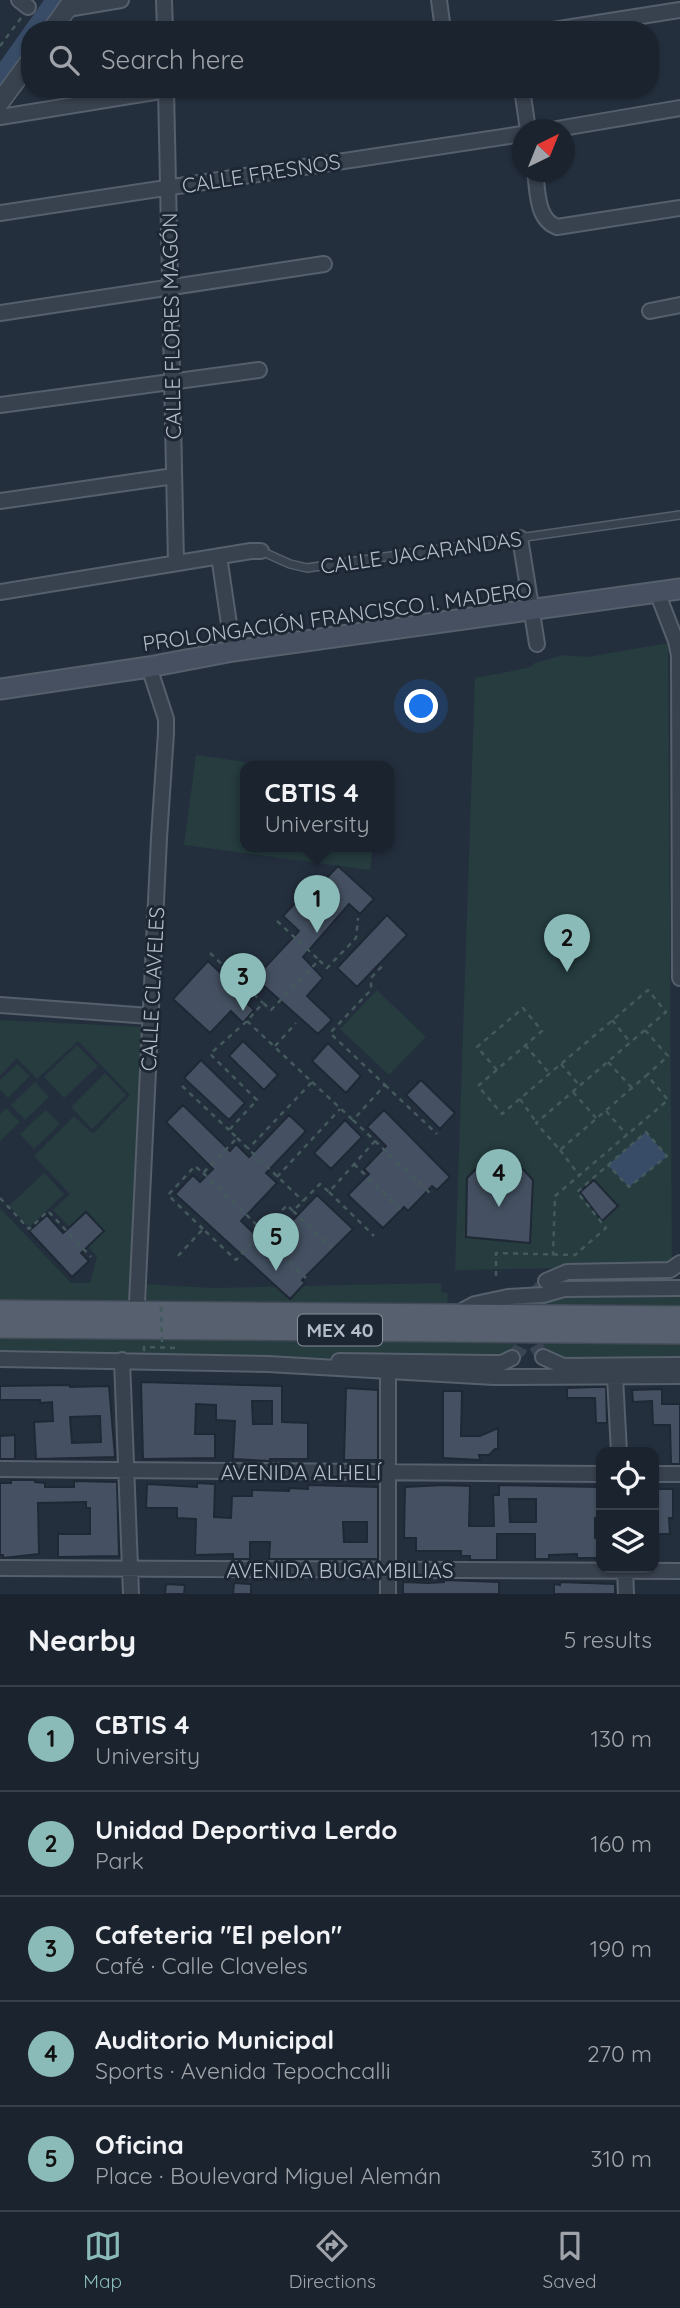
<!DOCTYPE html>
<html lang="en">
<head>
<meta charset="utf-8">
<style>
  :root { --surface:#1b232e; --page:#242b36; --text:#f1f3f6; --muted:#a0a4aa; --line:#39404a; --accent:#8bbbb9 }
  body { margin:0; font-family:Quicksand,sans-serif; background:var(--page); color:var(--text) }
  .controls { position:absolute; right:21px; bottom:21px; display:grid; overflow:hidden; border-radius:14px; box-shadow:0 2px 5px #0004 }
  .controls button { width:63px; height:63px; display:grid; place-items:center; padding:0; border:0; border-bottom:2px solid var(--line); background:var(--surface); color:var(--text); font:35px sans-serif }
  .compass { position:absolute; left:512px; top:119px; width:63px; height:63px; border-radius:50%; background:var(--surface); box-shadow:0 2px 5px #0004; rotate:43deg }
  .you { position:absolute; left:422px; top:707px; width:24px; height:24px; margin:-18px; border:5px solid #fff; border-radius:50%; background:#1a73e8; box-shadow:0 0 0 10px #1a73e833 }
  .badge { display:grid; place-items:center; width:46px; height:46px; border-radius:50%; background:var(--accent); color:#111; font-size:23px; font-weight:700 }
  .pin { position:absolute; translate:-50% -58px; filter:drop-shadow(0 2px 4px #0008) }
  .pin::after { content:''; position:absolute; top:37px; width:24px; height:21px; background:inherit; clip-path:polygon(0 0,100% 0,50% 100%) }
  .popup { position:absolute; left:240px; top:761px; width:154px; height:91px; box-sizing:border-box; display:grid; place-content:center; border-radius:14px; background:var(--surface); filter:drop-shadow(0 2px 5px #0005); font-size:23px; white-space:nowrap; color:var(--muted) }
  .popup b { font-size:26px; color:var(--text) }
  .popup::after { content:''; position:absolute; left:50%; top:100%; margin-left:-14px; border:14px solid transparent; border-top-color:var(--surface) }
  .list { margin:0; padding:0; list-style:none }
  h2 { display:flex; justify-content:space-between; align-items:center; height:91px; margin:0; padding:0 28px; font-size:30px }
  h2 small { font-size:23px; font-weight:400; color:var(--muted) }
  .list li { display:grid; grid-template-columns:46px 1fr auto; gap:21px; align-items:center; box-sizing:border-box; height:105px; padding:0 28px; border-top:2px solid var(--line) }
  .list b { display:block; font-size:26px; white-space:nowrap }
  .list p { margin:0; font-size:23px; white-space:nowrap; color:var(--muted) }
  .list em { font-size:23px; font-style:normal; color:var(--muted) }
  .icon { flex:none; width:38px; height:38px; fill:none; stroke:currentColor; stroke-width:2; stroke-linecap:round; stroke-linejoin:round }
  .map { position:relative; flex:none; width:680px; height:1594px; overflow:hidden }
  .search { position:absolute; background:var(--surface); box-shadow:0 2px 5px #0004; left:21px; right:21px; top:21px; height:77px; display:flex; align-items:center; gap:18px; box-sizing:border-box; padding:0 24px; border-radius:28px; color:var(--muted); font-size:26px }
  .sheet { height:616px; background:var(--surface) }
  nav { display:flex; justify-content:space-around; align-items:center; box-sizing:border-box; height:98px; border-top:2px solid var(--line); background:var(--surface); font-size:19px; color:var(--muted) }
  nav a { display:grid; justify-items:center; gap:4px }
  nav .on { color:var(--accent) }
  .map>svg:first-child { display:block }
</style>
</head>
<body>
<div class="map">
<svg width="680" height="1594" viewBox="0 0 680 1594">
  <rect width="100%" height="100%" fill="#242f3e"/>
  <path fill="#263c3f" d="M668,643l4,623 -217,4 20,-592 53,-10 7,-5 28,-8 25,2z
    M196,755l84,12h-35v80h128l-3,23 -186,-25z
    M377,990l49,47 -37,38 -49,-46z
    M0,1020l142,7 -11,256 2,23 -133,-2v-96l71,75h19l7,-26 -9,-11 16,-15 -18,-19 -16,15 -17,-17 17,-16 -36,-38 40,-40 19,18 37,-39 -52,-54 -41,38 -20,-21 -17,18z
    M77,1045l21,21 -34,32 -20,-21z
    M17,1064l13,12 -22,22 -8,-8v-10z
    M105,1073l21,22 -34,34 -21,-22z
    M35,1082l14,15 -24,23 -14,-15z
    M6,1108l14,14 -20,19v-27z
    M46,1110l14,14 -26,25 -14,-15z
    M44,1173l20,21 -35,33 -20,-21z
    M441,1283v9l7,1 -1,14 -304,-4v-19l69,4z
    M566,1291l114,1v22l-151,-7 3,-3z
    M0,1331l524,5 -14,17 -10,6 -500,-3z
    M536,1334l144,2v26l-71,1 -56,-5z"/>
  <path fill="#394c67" d="M44,0h22l-22,30h-14v20l-30,40v-28z
    M646,1132l21,24 -38,31 -21,-22z"/>
  <path fill="#455162" stroke="#1f2835" stroke-width="2" fill-rule="evenodd" d="M338,866l36,33 -14,15 -11,-10 -46,53 20,21 -16,18 25,24 -14,14 -63,-56 44,-47 -16,-15 18,-19 -4,-3 17,-18 8,7z
    M387,915l20,20 -50,52 -20,-19z
    M208,961l37,35 -2,3 11,11 -11,13 -12,-12 -21,22 -37,-34z
    M243,1041l35,34 -14,15 -35,-34z
    M328,1043l33,33 -15,17 -34,-32z
    M201,1060l44,43 -16,17 -45,-42z
    M421,1080l34,33 -15,16 -34,-34z
    M183,1105l47,46 6,-7 13,13 40,-42 17,16 -40,42 11,10 -36,38 22,21 25,-25 4,4 25,-26 36,34 -51,51 3,3 -15,16 -115,-105 18,-19 7,7 13,-13 -47,-47z
    M384,1110l66,67 -13,13 -5,-4 -24,25 -4,-4 -21,21 -35,-33 21,-21 -5,-5 22,-23 -19,-19z
    M345,1120l17,17 -31,32 -17,-16z
    M482,1163l38,3 13,14 -3,63 -64,-6 1,-59z
    M594,1180l24,26 -16,15 -22,-29z
    M86,1212l18,19 -23,22 8,8 -17,16 -43,-46 18,-16 16,18z
    M141,1382l141,4v36l26,1v36h-38v2l-37,-2 2,-38 -19,-1v-15l-20,-1 -1,30h20v24l-72,1zM252,1401h20v23h-19z
    M70,1385v2l39,-1 6,71 -79,2 -2,-37 19,-1 -1,-19 -12,1v-3h-40v-14zM100,1416l1,26 -29,1 -2,-26z
    M594,1387h12l1,36h-11l-1,-25h-28v-10z
    M346,1388l32,2v70h-34z
    M662,1389v15h18v60h-9l-1,-39h-17l-1,-24 -19,1 -1,-12z
    M443,1391h19l-1,45h19l18,-8v21h-3l-6,6h-10l1,5 -37,-2z
    M15,1435v24h-15v-23z
    M11,1480h24v2l10,1v4h29v-6l43,1 2,74 -61,1v-23h32v-26h-4v-6l-48,1 1,51 -36,4v-3h-3v-72h11z
    M197,1483l18,1 -1,33 17,1 1,-22h20v-6l37,1v-3l19,1v-4l70,2v72h-109l1,-17h-20v17h-17v-5l-38,1 1,-36 -19,-1v-10h-31l1,-24 50,3zM343,1522h24v20h-23z
    M444,1485l26,1 -1,40h25l-1,-31h6v-10l102,2v31h-6v20h6v20h-24v-4l-28,1v4h-14v-25h-38v26h-27v-4h-9v-5h-45v-13h-12l1,-51zM509,1499h27v23h-26z
    M654,1489h19v29h-4l1,16h-16z
    M444,1580l55,2v12h-96v-12l25,1 16,-1z
    M560,1582l55,2v10h-61v-10l6,1z
    M234,1583l17,1v10h-18z
    M166,1584l19,1 -1,9h-19z"/>
  <g fill="none" stroke-linecap="round" stroke-linejoin="round">
    <path stroke="#3a4453" stroke-width="14" stroke-dasharray="14 7" stroke-linecap="butt" d="M541,1287c-21,21 -13,49 2,70
      M512,1358l8,-9 9,-19"/>
    <defs>
      <path id="service" d="M261,551l29,13 17,4 373,-53"/>
      <path id="minor" d="M19,0l9,7
        M164,0l1,30
        M439,0l4,30
        M67,9l54,-9
        M553,30l127,-20
        M166,89l10,474
        M522,89l6,41
        M0,117l173,-28
        M551,130l129,-22
        M535,172c3,19 1,47 22,55l123,-19
        M0,213l522,-79
        M650,311l30,-6
        M0,313l324,-49
        M0,405l259,-35
        M0,501l174,-25
        M520,538l17,106
        M219,556l14,95
        M0,592l251,-41h10
        M657,592l19,49 3,14 1,323
        M0,1005l150,11
        M546,1281l21,-9 103,-2 10,-7
        M141,1312l-4,-9 22,-465 7,-105v-14l-17,-52
        M458,1313l17,-9 33,-7 35,-2 21,-6 116,-1
        M543,1357l20,9 117,-1
        M0,1359l268,5 226,13 186,-1
        M122,1360l9,234
        M339,1361l150,2h13l10,-5
        M388,1372v222
        M615,1377l4,75
        M0,1469l601,5
        M654,1474h26
        M0,1568l680,3
        M625,1568l1,26"/>
      <path id="tertiary" d="M52,30l21,-30
        M0,102l30,-41"/>
      <path id="secondary" d="M0,689l149,-22 84,-16 447,-62"/>
      <path id="primary" d="M0,1311l680,6
        M0,1327l680,6"/>
    </defs>
    <use href="#service" stroke="#565f6c" stroke-width="10"/>
    <use href="#minor" stroke="#565f6c" stroke-width="18"/>
    <use href="#tertiary" stroke="#565f6c" stroke-width="21"/>
    <use href="#secondary" stroke="#565f6c" stroke-width="23"/>
    <use href="#primary" stroke="#414a57" stroke-width="24"/>
    <path stroke="#44595c" stroke-width="2.5" stroke-dasharray="5 5" stroke-linecap="butt" d="M0,46l21,-28
      M277,921l42,39
      M210,953l53,50
      M612,1020l18,22
      M247,1021l65,61 -64,67
      M645,1030l23,26 -21,19
      M525,1045l25,29
      M275,1046l21,-23
      M608,1062l24,26
      M561,1064l18,21
      M497,1070l-20,-23 46,-39 19,23 -64,55 24,28 146,-124 18,22 -130,111 24,27 87,-75 21,25 -113,96 -2,59
      M312,1082l41,38
      M385,1085l52,49
      M182,1086l47,44
      M573,1092l23,26
      M520,1099l16,23
      M606,1111l21,24
      M237,1138l66,63
      M375,1141l56,53
      M560,1150l19,25
      M354,1164l50,49
      M203,1173l60,58
      M277,1177l63,-68
      M329,1192l45,44
      M0,1198l29,31 19,-18 43,46
      M293,1211l39,37
      M203,1229l-35,-34 27,-29 8,7 34,-35 -8,-8 28,-30 -47,-46 37,-33 16,-18 8,7 48,-50 8,8 29,-30 2,-20
      M260,1234l46,44
      M178,1256l25,-27 33,31 51,-55 6,6 27,-27 9,8 46,-51 -22,-21 32,-35 -55,-52 41,-43v-12l14,-15
      M496,1276v-23l79,2 31,-27 -29,-36 69,-60 21,24 -38,31 -21,-22
      M144,1351v-4l35,1"/>
    <use href="#service" stroke="#38414e" stroke-width="7"/>
    <use href="#minor" stroke="#38414e" stroke-width="14"/>
    <use href="#tertiary" stroke="#38414e" stroke-width="18"/>
    <use href="#secondary" stroke="#465061" stroke-width="19"/>
    <use href="#primary" stroke="#56606e" stroke-width="21"/>
    <path stroke="#44595c" stroke-width="2.5" stroke-dasharray="5 5" stroke-linecap="butt" d="M161,1307l1,36"/>
  </g>
  <g text-anchor="middle" dominant-baseline="central" stroke-width="6" stroke-linejoin="round" paint-order="stroke">
    <rect fill="#1d2633" stroke="#878f9c" stroke-width="2" x="298" y="1314.5" width="84" height="31" rx="5"/>
    <g font-size="19" font-weight="bold" fill="#b4bcc9">
      <text x="340" y="1330">MEX 40</text>
    </g>
    <g font-size="21" fill="#b4bcc9" stroke="#1d2633">
      <text transform="translate(261 173) rotate(-9)">CALLE FRESNOS</text>
      <text transform="translate(171 326) rotate(-91)">CALLE FLORES MAGÓN</text>
      <text transform="translate(421 552) rotate(-8)">CALLE JACARANDAS</text>
      <text transform="translate(337 616) rotate(-8)">PROLONGACIÓN FRANCISCO I. MADERO</text>
      <text transform="translate(152 989) rotate(-87)">CALLE CLAVELES</text>
      <text x="301" y="1472">AVENIDA ALHELÍ</text>
      <text x="340" y="1570">AVENIDA BUGAMBILIAS</text>
    </g>
  </g>
</svg>
<div class="controls">
<button><svg class="icon" aria-label="locate" viewBox="0 0 24 24"><circle cx="12" cy="12" r="6"/><path d="M12 2v4M12 18v4M2 12h4M18 12h4"/></svg></button>
<button><svg class="icon" aria-label="layers" viewBox="0 0 24 24"><path d="M12 4l9 5-9 5-9-5zM3 14l9 5 9-5"/></svg></button>
</div>
<svg class="compass" viewBox="-18 -18 36 36"><path d="M0-13l5 13h-10z" fill="#e53935"/><path d="M0 13l5-13h-10z" fill="#a0a4aa"/></svg>
<div class="you"></div>
<div class="pin badge" style="left:317px;top:933px">1</div>
<div class="popup"><b>CBTIS 4</b>University</div>
<div class="pin badge" style="left:567px;top:972px">2</div>
<div class="pin badge" style="left:243px;top:1011px">3</div>
<div class="pin badge" style="left:499px;top:1207px">4</div>
<div class="pin badge" style="left:276px;top:1271px">5</div>
<div class="search"><svg class="icon" aria-label="search" viewBox="0 0 24 24"><circle cx="10" cy="10" r="6"/><path d="M15 15l6 6"/></svg>Search here</div>
</div>
<section class="sheet">
<h2>Nearby<small>5 results</small></h2>
<ul class="list">
<li><span class="badge">1</span><div><b>CBTIS 4</b><p>University</p></div><em>130 m</em></li>
<li><span class="badge">2</span><div><b>Unidad Deportiva Lerdo</b><p>Park</p></div><em>160 m</em></li>
<li><span class="badge">3</span><div><b>Cafeteria &quot;El pelon&quot;</b><p>Café · Calle Claveles</p></div><em>190 m</em></li>
<li><span class="badge">4</span><div><b>Auditorio Municipal</b><p>Sports · Avenida Tepochcalli</p></div><em>270 m</em></li>
<li><span class="badge">5</span><div><b>Oficina</b><p>Place · Boulevard Miguel Alemán</p></div><em>310 m</em></li>
</ul>
</section>
<nav>
<a class="on"><svg class="icon" aria-label="map" viewBox="0 0 24 24"><path d="M3 6l6-2 6 2 6-2v14l-6 2-6-2-6 2zM9 4v14M15 6v14"/></svg>Map</a>
<a><svg class="icon" aria-label="directions" viewBox="0 0 24 24"><path d="M12 3l9 9-9 9-9-9zM9 14v-3h6M13 9l2 2-2 2"/></svg>Directions</a>
<a><svg class="icon" aria-label="saved" viewBox="0 0 24 24"><path d="M7 4h10v16l-5-4-5 4z"/></svg>Saved</a>
</nav>
</body>
</html>
